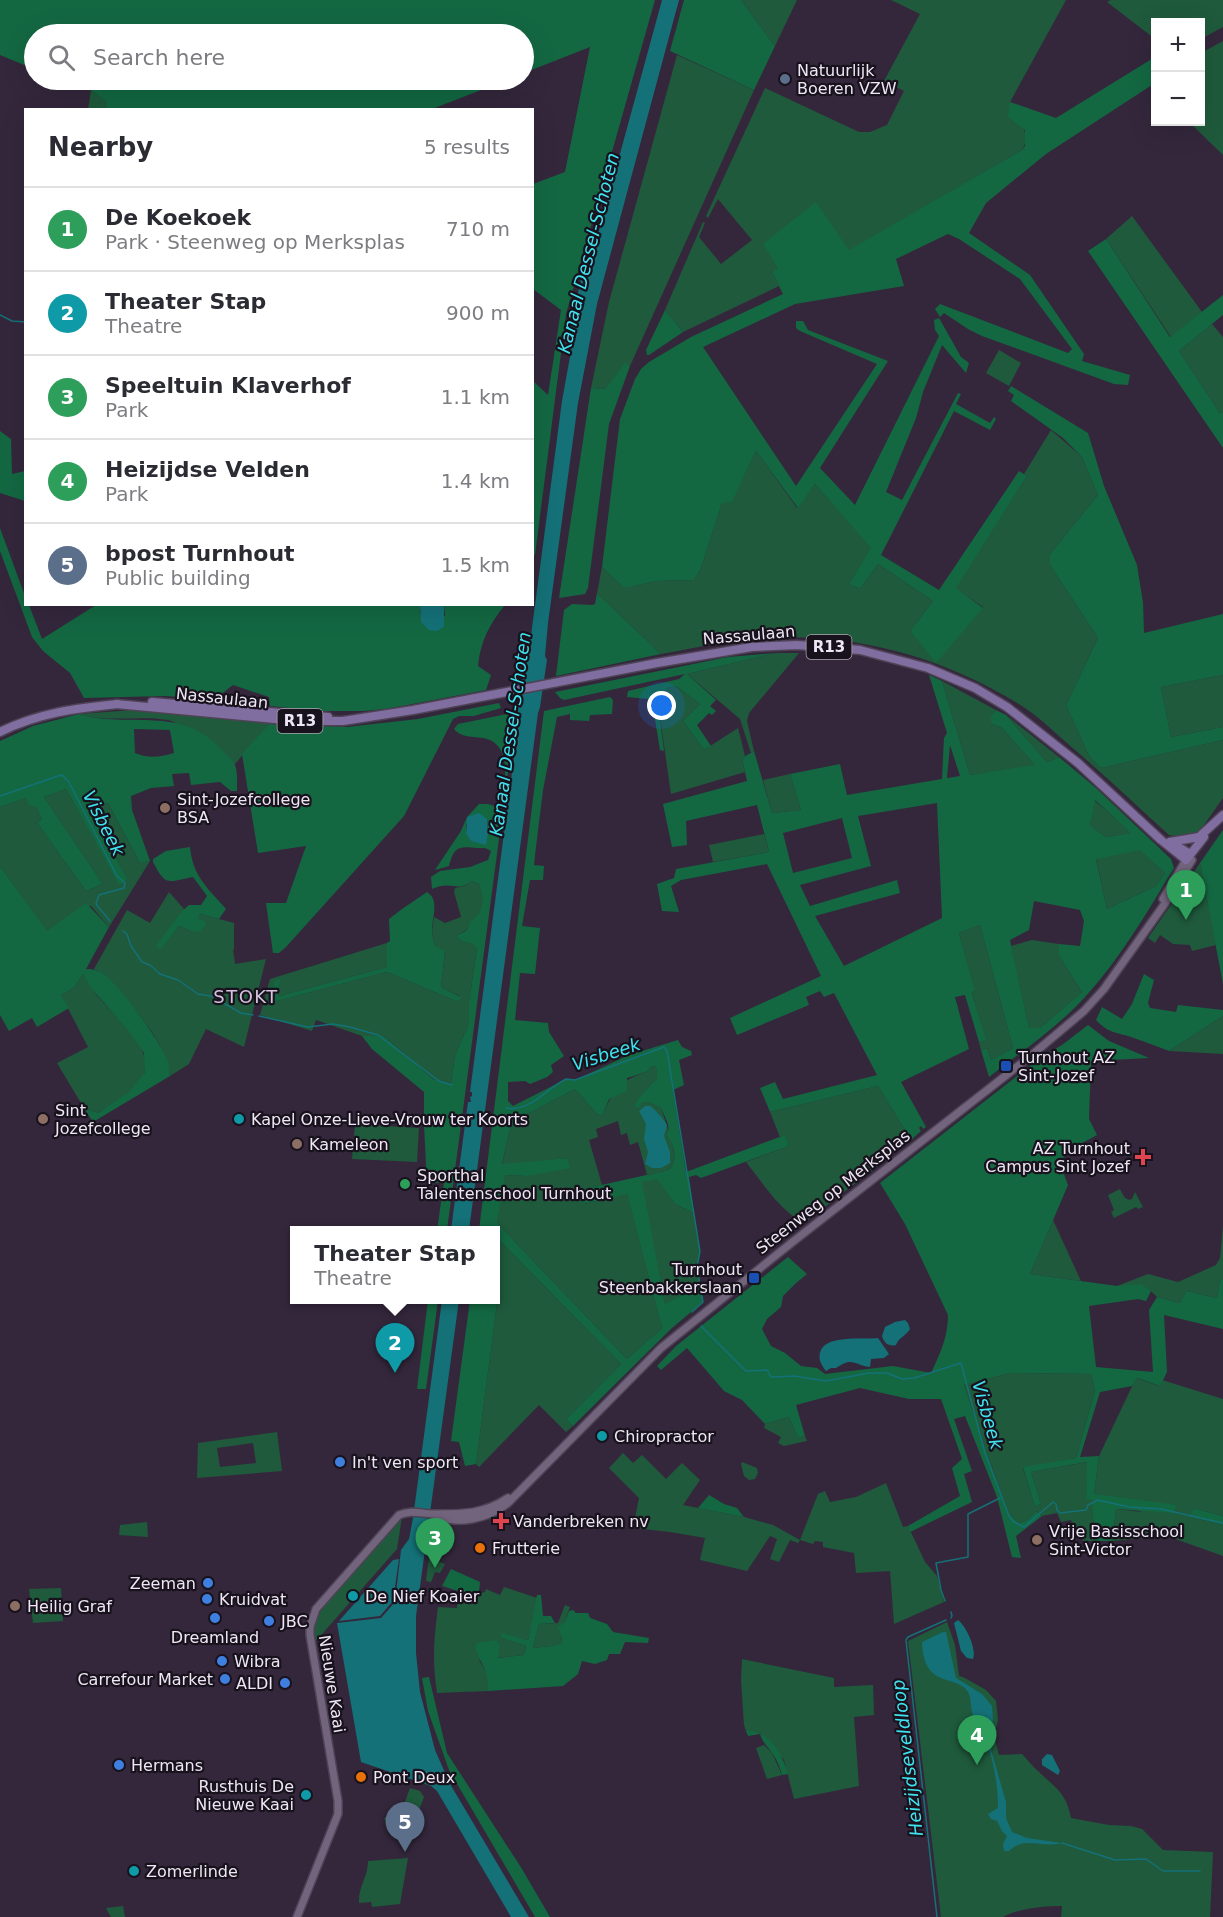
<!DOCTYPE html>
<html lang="en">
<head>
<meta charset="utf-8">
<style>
  :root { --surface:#fff; --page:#f2f2f3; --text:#2b2b33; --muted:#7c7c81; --line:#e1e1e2; --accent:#8a5872 }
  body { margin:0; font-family:"DejaVu Sans",sans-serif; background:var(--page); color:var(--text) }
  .controls { position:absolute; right:18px; top:18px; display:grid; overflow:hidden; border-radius:0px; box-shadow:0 6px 24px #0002 }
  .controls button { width:54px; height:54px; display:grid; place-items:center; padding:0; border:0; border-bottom:2px solid var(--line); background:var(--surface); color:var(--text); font:30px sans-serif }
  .you { position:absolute; left:662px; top:706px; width:21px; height:21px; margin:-15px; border:4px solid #fff; border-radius:50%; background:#1a73e8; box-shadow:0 0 0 9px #1a73e833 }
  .badge { display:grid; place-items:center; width:39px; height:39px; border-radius:50%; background:var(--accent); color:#fff; font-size:20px; font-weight:700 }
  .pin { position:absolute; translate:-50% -50px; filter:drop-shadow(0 2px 3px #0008) }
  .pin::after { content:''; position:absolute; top:32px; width:21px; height:18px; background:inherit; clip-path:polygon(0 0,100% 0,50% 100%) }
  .popup { position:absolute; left:290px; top:1226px; width:210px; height:78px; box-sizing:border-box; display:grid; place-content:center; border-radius:0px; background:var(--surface); filter:drop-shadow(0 2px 4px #0005); font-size:20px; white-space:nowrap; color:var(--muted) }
  .popup b { font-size:22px; color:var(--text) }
  .popup::after { content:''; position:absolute; left:50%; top:100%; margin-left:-12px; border:12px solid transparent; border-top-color:var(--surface) }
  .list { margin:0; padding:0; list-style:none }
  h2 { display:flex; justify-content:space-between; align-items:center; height:78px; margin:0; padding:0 24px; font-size:26px }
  h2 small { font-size:20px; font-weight:400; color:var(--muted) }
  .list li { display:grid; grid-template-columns:39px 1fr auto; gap:18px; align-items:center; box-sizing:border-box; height:84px; padding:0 24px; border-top:2px solid var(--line) }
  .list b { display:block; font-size:22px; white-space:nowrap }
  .list p { margin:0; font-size:20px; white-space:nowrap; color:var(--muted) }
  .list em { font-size:20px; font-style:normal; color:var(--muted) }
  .icon { flex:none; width:33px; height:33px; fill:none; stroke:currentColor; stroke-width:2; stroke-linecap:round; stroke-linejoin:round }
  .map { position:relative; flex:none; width:1223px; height:1917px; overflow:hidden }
  .search { position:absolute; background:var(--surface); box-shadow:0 6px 24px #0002; left:24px; top:24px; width:510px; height:66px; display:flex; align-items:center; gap:15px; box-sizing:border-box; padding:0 21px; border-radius:33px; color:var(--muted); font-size:22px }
  .panel { position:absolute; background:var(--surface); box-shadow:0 6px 24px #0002; left:24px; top:108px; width:510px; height:498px; border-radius:0px }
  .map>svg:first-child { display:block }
</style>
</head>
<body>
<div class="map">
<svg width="1223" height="1917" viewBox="0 0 1223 1917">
  <rect width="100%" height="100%" fill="#34273c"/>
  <path fill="#1f5a3c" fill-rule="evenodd" d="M741,0h56l-22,46z
    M891,0h175l-56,102c8,14 22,33 12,48l-173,101 -33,-48 -38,66 -6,3 7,14 -96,46 -18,-22 38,-88 2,1 -6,14 22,27 31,-24 -34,-41 -10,19 -2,-2 59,-128 94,44h11l17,-7 17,-34 -20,-10 36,-67z
    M1111,0h112v27l-22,12 -1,-17h-44l-1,17 -48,-37z
    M1223,41v114l-34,-33h11l1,-69z
    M677,55l77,35 -124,276 -5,-2 -20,25 -14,-1 18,-86z
    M91,90l17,12 -2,7 -18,1z
    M1132,216l70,96 -31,25 -65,-98z
    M1212,324l11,13v76h-3l-41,-62z
    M999,350l22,13 -12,23 -23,-13z
    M1051,430l31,27 16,38 -48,59v11l48,73 -32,67 23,51 12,12 122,-28v58l-24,34 -23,4 -7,-1c-34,-31 -67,-62 -102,-92 -14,-12 -27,-25 -42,-35 -87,-56 -189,-81 -292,-67 -24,3 -48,9 -72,13l-64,-61 5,-26 21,20h8l24,-6 39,-1 7,-12 21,-65 10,-2 24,-50 41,57 18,-24 57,64 -23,36 11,5 18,-25 55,37 -23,30 26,31 47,-55 -28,-19 72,-112 -3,-2z
    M776,653h23l-50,60 -2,8 7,30 -3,2 -11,-34 -53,-45z
    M1223,675v52l-52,10 -10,-50z
    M942,681l54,29 -5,6v7l11,5 34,38 -66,9z
    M676,686l24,18 -17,17 21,29 34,-22 7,28 -3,2 3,14 -74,22 -14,-98 11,-8z
    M138,708l132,12 -1,4 -34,40c-9,-9 -56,-42 -67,-44 -30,-5 -60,3 -89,-6l54,-4z
    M1006,715l53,42 -12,5z
    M790,774l11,36 -29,3 -9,-33z
    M66,789l53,95 9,-4 -38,-70 18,-7 32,60 10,-2 -41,66 -18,-21 -44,26 -47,-66v-59l26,-9 10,9 6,12 -5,4 49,68 17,-7 -59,-87z
    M1094,800l38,33 -26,4 -16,-12z
    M764,834l5,18 -56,10 -4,-17z
    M1140,849l25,24 -9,13 -49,23 -11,-51z
    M1200,863l16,82 -24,6 -2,-6 -17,-1 -13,-9 -5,8 -7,-5z
    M472,881l7,3c2,5 4,9 5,14 0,14 -15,33 -28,38l5,5 13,3 3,5 -8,52v22l-14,32 -4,28 -18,-4 -49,-43h-22l-46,-16 -4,11 -52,-16 10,-36 117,-36v24l-108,29 -2,-5 -7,12 117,-31 71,30 2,-6 -19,-9 4,-35 -10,-6 -3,-15 2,-14 11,6 16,-6 -7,-25 1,-4 9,-2z
    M169,892l15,17 -24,40 19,-23 12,5 9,-17 34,9v27h-1l2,14 31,-5 -22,88 -38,-18 -17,35 -19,12c-5,-40 -42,-72 -66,-102l-10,-5 33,-59 23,13z
    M980,925l33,123 -22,12 -4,-12 -6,2 -2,-8 6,-2 -13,-48h3l-16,-59z
    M1032,940l27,4v12l23,36 -42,36h-11l-18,-82z
    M83,974c4,5 6,11 10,16 14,21 62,55 51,84 -7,17 -31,29 -46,39l-14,-5 -27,-45 31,-16 -27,-52 13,-7z
    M1223,1016v38l-54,-3z
    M655,1066l2,4v8l-16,17 1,7h6l13,6c3,11 21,51 9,60 -5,4 -16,6 -23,7l-9,-33 -8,3 -3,-12 -6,2 -3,-14 -22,8 2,8 -9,3 13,45 -23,5 5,14 43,-11 35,135 -35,31 -130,-136 7,-48 24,1 39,-18 -65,7 7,-32 5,-12 61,-32 22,25 5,2c12,-27 18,-36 47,-45l1,-4z
    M878,1086l33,54 -107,83c-25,-13 -41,-40 -58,-61l43,-16 -4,-10 -5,1 -10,-25z
    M355,1124l64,4 -2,34 -65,-3z
    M657,1178l18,26 19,9 6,38 -3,16 3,19 -35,19 -24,-123z
    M1120,1189c3,5 5,13 12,10l3,-7 8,15 -5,2 -2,-2 -22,11 -3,-6 3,-2 -6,-15z
    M1053,1220l28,61 -51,-7z
    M1223,1225v55h-3l-3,18 -31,-7 -6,12 -23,-6 -6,-6 -34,-5 31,-12 30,8 38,-17 4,-7z
    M496,1237l125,127 -55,55 7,7 -7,6 -27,-27 -60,62 -3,-3 24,-184 -4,-9z
    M1010,1373l81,1 4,17 -19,67 -53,10 12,39 6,-3 -10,-32 57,-10 -2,36 8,1 -2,13 5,29h-14l-2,-7 -6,1 -4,-15 -10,2 -4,-9 -15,3 -6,-5 -9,9 -8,3 -12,-11 -43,-127z
    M1136,1378l23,8 3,-6 61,19v117l-30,-8 -2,9 32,8v31l-56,-20 -55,5 4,-32 26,3 -48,-18 5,-38z
    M789,1417l9,21 7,-2 2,5 -23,5 -6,-3 3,-6 -17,-9 1,-4z
    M277,1432l5,39 -85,7 1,-35zM253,1443l3,20 -36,4 -3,-19z
    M623,1453l10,10 9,-8 24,24 16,-16 18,17 -17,25 61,12 29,8 27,15 18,-46 7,-3 5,11 26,-5 30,-14 17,44 5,-1 17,36 12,14 7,26 -50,22 -4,-53 -34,2 -2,-20 -31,-6v-5l-8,-1 -2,3 -13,-4 -2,3 -8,-3 -11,22 -9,-3 7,-20 -7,-3 -23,35 -47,-11 5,-22 -35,-6 -37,-4 6,-30 -30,-30z
    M742,1462l15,6 1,5 -3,6 -6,1 -5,-4 -3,-12z
    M402,1517l-5,32 -82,93 -1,-16 8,-19z
    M147,1522l1,15 -29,-2 1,-10z
    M430,1549l7,2 -2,9 10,4 -5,9 -5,-1 -4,10 -5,-1z
    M504,1587l33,11 -9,42 -27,-6v4l25,8 -2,9 -45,5 10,17 -1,14 -51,2c-5,-33 -3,-54 1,-86l19,1 1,-17 13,4 14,-3 1,-3 14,6z
    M61,1588l2,33 -30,2 -4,-34z
    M565,1605l5,2 -6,16 -3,20 -9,3 -19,2 6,-24 19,-1z
    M947,1622l8,23 4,31 4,1 23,13 10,11 2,19 -4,16 5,19 23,-1c6,6 11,13 17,18 18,17 27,21 32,46l38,7 22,1 11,3 21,21 50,2 -3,65h-149l1,-11c-19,0 -42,2 -59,11h-62l-33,-276z
    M742,1659l92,19v9l39,-2 1,30 -20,2 5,69 -65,13 -10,-39 -24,-27 -14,-2 -2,-6 -3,-45z
    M764,1745l8,8 10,22 -15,4 -11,-31z
    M410,1788l10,3 4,6 -12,32 -28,-9 1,-3 4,1 1,-3 10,1z
    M408,1858l-8,46 -28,3 -1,-5 -12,1c-1,-17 9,-25 9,-42z
    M123,1906l2,11h-14l-5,-9z"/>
  <path fill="#136842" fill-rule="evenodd" d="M0,0h655l-89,314 -31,241 -3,-1 1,-173 15,14 13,-85 -28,-21v-105l32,-12 25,-125 -66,26v-39h-490v35l-34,-14z
    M684,0h57l34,46 -21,44 -84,-39z
    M1155,57v26l-109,71 -60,49 -17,30 61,42 54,79 -2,7 48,14 -2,10 -14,-1 -132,-48 -14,-7 -24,-16 -4,4 -5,-8 5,-5 128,49 4,-4 -52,-70 -61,-40 -11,-5 -52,25 8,27 -109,18 -92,43 93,139 81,-122 -77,-33 -4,-3v-7h7l5,9 80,31 -68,107 35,37 84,-169 -4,-6 -1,-10 5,-2 22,39 8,6 -3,10 -24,-28 -19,47 -7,26 -30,74 16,8 56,-107 3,1 -5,10 34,19 4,-6 2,2 -6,11 -36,-19 -73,144 58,35 80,-119 8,5 -71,112 27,20 -47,55 -26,-32 23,-30 -55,-37 -18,25 -11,-5 22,-36 -56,-64 -17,24 -42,-57 -24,51 -10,1 -21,65 -7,12 -39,1 -24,6h-8l-21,-20 18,-148 15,-40 6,-10 8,-7 42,-25 92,-43 -11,-22 6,-4 -15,-24 53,-42 33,48 173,-100 3,-4v-16l-17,-13 2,-15 46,16z
    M60,80h447l-75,29h-326l1,-7 -16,-12z
    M1106,239l64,98 53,-42v20l-44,36 41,62h3v35l-135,-197z
    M665,310l18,22 -34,23h-2l-1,-5z
    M625,363l5,3 -21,58 -21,164 -3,6 -26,4 32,-210 14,1z
    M1011,386l77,47 16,53 33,79 6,38 1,30 79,-19v61l-62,12 10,50 52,-10v13l-122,28 -12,-12 -23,-51 32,-67 -48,-73v-11l48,-59 -16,-38 -19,-19 -52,-37 3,-6 -6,-4z
    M0,431l11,8 1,35 13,-3v30l-25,-8z
    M0,528l25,68 1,8 3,1 13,34 54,-34h324v9l25,2 -1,-11h61c-15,18 -25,37 -27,61l13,9 -5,15 -100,19 -23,2h-43l-50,-5 -1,-9 -36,-12 -18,14 -50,-3 -81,2 -14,-25 -27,-22 -11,-14 -32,-86z
    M597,593l64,61 -105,22 8,-66 8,-6 20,1 3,-1z
    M776,653l-89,21 29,26 -6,6 6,5 -4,4 -3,-2 -12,12 14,21 -7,4 -21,-29 17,-17 -24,-18 -8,2 -11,8 7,55 -4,-1 -6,-37 -5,-14 -22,-2 1,-6 51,-12 6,-5 -121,26 -4,-2 -5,-6 173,-35z
    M929,675l13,6 28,94 65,-10 -33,-37 -11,-5v-7l5,-6 10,5 41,47 12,-5 37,31 75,71 3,9c-27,44 -54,91 -89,129 -28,31 -63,54 -96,80l-8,-27 6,-2 4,12 22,-12 -33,-123 -21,8 16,58 -3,2 14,47 -7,2 -14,-47 -10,2 14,52 -68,33 25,45 -3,2 -2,-3 -2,2 2,3 -10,9 -33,-54 -108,26 -10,-24 15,-6 8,17 94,-24 -43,-82 -10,4 -4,-6 -14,6 3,8 -72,30 -7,-17 91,-42 -54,-112 -86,16 -10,6 8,26 -17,-1 -5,-27 17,-6 2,-9 93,-17 -12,-47 -71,16 1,24 -15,2 -9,-43 84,-23 -5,-23 12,-7 18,62 29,-3 -11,-36 50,-10 7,31 95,-16 2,-41 3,-5zM950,745l10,31 -12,2h-1zM1095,800l36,33 -25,4 -16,-12zM937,803l5,115 -98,48 -29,-50 85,-23 -3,-13 -87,26 -10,-21 71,-19 -13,-50zM842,818l10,40 -59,15 -10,-40zM1140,850l25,23 -9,13 -49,23 -11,-50zM1034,901l46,9 4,11 -4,25 -21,-2v12l23,36 -42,36h-11l-19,-88 19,-10z
    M610,697l3,3 -1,14 -22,1 -1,6 -19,-1v-6l-13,3 -14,73 -8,65 -1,10 10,1 -1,14h-13l-8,46 18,2 -5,46 -15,-1 -5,47 33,3 1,9 15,24 -13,9 2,7 -6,5 -17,7 -5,-3 -17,1v19l5,5 53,-27 9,1 54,-25 49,-15 4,7 9,4 1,4 -13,5 5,25 -11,5 13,82 99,-37 4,11 -88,32 -5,-3 -7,2 5,36 -19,-9 -18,-25 -15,3 23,122 35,-18 3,16 -31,26 -99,98 -7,-7 55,-55 -125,-127v-7h-17l65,-519zM655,1066l2,4v8l-16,17 -7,11 5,2 3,-6h6l13,6c3,9 11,17 6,27 6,6 12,27 2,34 -7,4 -19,5 -27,7 -21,5 -42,9 -63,14l4,14 44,-10 35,134 -35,31 -130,-136 8,-48 23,1 42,-8 -3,-10 -65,6 7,-31 5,-12 61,-32 22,25 5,2 7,-17 18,-8v-13l22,-7 1,-4z
    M499,703l2,5 -27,8h-15l-6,3 -49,97 -118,131 -7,6h-6l-7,-50h20l20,-57 -48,7 -16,-99 27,-30 78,3 71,-8z
    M79,714c50,15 102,-10 143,36 3,4 10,9 12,13 4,7 3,20 3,28h-6l-11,-9 -29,3 -2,-12 -17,1 2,12 -23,2 -20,8 1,14 18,51 -10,2 -32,-60 -18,7 38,70 -9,5 -53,-96 -22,8 59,87 -17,7 -49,-68 5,-4 -6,-12 -7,-2 -3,-7 -26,9v-66l33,-15zM134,729l36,1 4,23c-14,4 -24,6 -39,0z
    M507,714l10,6 -4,14 -66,496h-10l7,-48 -17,2 -3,-59v-33l-52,-43 -10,-13h22l49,43 18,4 4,-28 14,-32v-22l8,-52 -4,-5 -12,-3 -5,-5c7,-3 13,-6 14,-14 14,-9 15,-23 9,-38l-7,-3c-14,10 -17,3 -30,5 -4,0 -7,2 -10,3l-1,-12 9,-6 30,-4 18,-7 3,-9c-6,-4 -7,-3 -14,-3 -19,-2 -23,-1 -28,18l-14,4 26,-39 6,-14 12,-13h9l10,3c8,-17 14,-57 -8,-67 -11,-5 -27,0 -36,-11l4,-5zM487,819l1,14 -10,9 -7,-1 -5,-7v-10z
    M1223,830v154l-23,-121z
    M190,847c3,30 17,40 36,62l-7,10 -19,-5 -2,5 6,1 2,4 -6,8 -9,-1 -12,-5 -19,24 -4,-4 26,-35 7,-6h12l6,-9 -14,-19c-26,5 -27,10 -40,-15v-3l13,-8z
    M0,866l47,65 39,-28 23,24 -23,42c7,0 12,1 18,5 16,12 58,69 64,88 1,4 1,9 2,14l-77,46 -9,-14 14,5 31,-21 16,-20 -1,-19 -16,-23 -37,-42 -8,-14 -9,14 -13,7 8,13 -32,19 -5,-9 -23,13 -9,-16z
    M427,892c13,8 5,25 5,38 0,5 2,11 3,16l10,5 -4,36 20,10 -3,5 -71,-30 -117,31 5,-23 6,-1 -4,12 2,5 108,-29v-24l3,-2 -1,-22 13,-10z
    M1144,974l10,6 -6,23 2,5 26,4 2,-7 45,5v6l-54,35c-11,-4 -23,-9 -35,-13 -17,-6 -25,-4 -38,-18l6,-13 20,12 10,-15z
    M1088,1025l21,16 40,17 -58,3 -2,58 8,16c-27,16 -44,14 -29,50l-38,89 87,12 24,-2 10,7 -5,10 -8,-2 -49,7 7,61 57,5 -4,-62 8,-13 23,6 6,-12 31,7 3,-18h3v49l-59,-14 3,57 -7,14 -23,-8 -5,8 -32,6 -20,65 19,-1 -5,38 82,11 -2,8 -58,-4 -4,32h-15l-5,-29 1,-12 -7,-1 1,-37 -56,10 10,32 -6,3 -12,-40 53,-9 19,-67 -4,-17 -81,-1 -46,12 43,127 12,11 8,-3 9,-9 6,5 -26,20 5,22 -9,-1 -15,-60 -32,-81 -11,3 18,52 -8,3 8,28 -62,30 -2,-6 52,-30 -8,-28 10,-9 -21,-60h-32l-49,-11 -64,17 9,31 -7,2 -9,-21 -24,7 -23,-24 -18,-9 -37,-43 -26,22 -4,-4 19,-20 112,-89 19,17 -12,10 -12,12 -2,11 -14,12 -5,10 9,17 14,7 16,13 16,2 8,6 68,-8 38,7c9,-19 17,-36 17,-58l-43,-91 -25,-41 160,-125 22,-13z
    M496,1271l4,9 -24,184 -11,2 -6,-24 -8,-1 19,-141h26z
    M428,1300h10l-12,89h-9z
    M709,1495l15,9 13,4 7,9 -46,-9z
    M1193,1508l30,8v9l-33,-8z
    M451,1569l29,13 -1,10 -8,3 -29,-9z
    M537,1595h4l2,21h8l4,7 -16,1 -6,24 19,-2 9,-3 1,-5 -4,-11 6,-4 5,-12 4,-1 3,3h12l2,5 17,6 6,8 36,6 -1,5 -23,-1 -5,12h-11l-2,6 -12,4 -13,-3 -4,13 -15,12 -75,5c1,-21 -7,-25 -13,-44l2,-4 19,-3 4,6 -2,12 26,-3 2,-9 -25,-8v-5l27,7z
    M429,1677l18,76 75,116 28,48h-15l-86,-147 -21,-59 -6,-33z
    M746,1731c4,0 11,0 15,3 14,8 23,25 27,40l-6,1c-2,-7 -4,-13 -8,-19 -5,-9 -11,-12 -14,-22l-12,2z"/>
  <path fill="#147177" d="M662,0h17l-82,304 -19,99 -30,220 -3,33 2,4 -7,47 -2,6 -69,517h-18l17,-128h3l-1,-5 2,-1v-4h-2l49,-373 -2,-5 6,-46 5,-10 34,-257 11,-61 -4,-8 17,-74 8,-9z
    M420,605h24v22l-7,4 -8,-1 -8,-8z
    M479,813l8,6 1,14 -2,12 -15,-4 -5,-7 1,-17z
    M645,1106h5c4,2 15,15 17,19l-3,11 6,16v11l-9,5h-9l-7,-4 3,-12 -4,-13 2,-15 -7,-13z
    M442,1300h17l-43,316v37l4,39 15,58 15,34 79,133h-18l-74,-126 -6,-5 -70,-24 -24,-139 44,-5 14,-16 6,-52 8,-11 4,-21z
    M905,1320l3,3 2,6c-4,7 -11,8 -14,16 -7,2 -12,-2 -14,-9l3,-9 10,-5z
    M878,1338l11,16 -5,4 -13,1 -1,8c-16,-2 -17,-11 -34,1h-5l-5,3c-4,-5 -8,-11 -6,-18 4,-19 42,-13 58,-15z
    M399,1559l-6,42 -13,15 -41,5 54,-61z
    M958,1620c8,6 19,29 15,39l-6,-1 -6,-7 -7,-28z
    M943,1632h3l10,46 26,16 10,12 1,13 -4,24 17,59v16l6,14 15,6 35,5c-21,6 -36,-8 -53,8h-5l-1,-7 4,-8 -5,-5 -5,-10 -6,-2 -3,-5 10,-6c0,-24 -5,-51 -14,-73 -3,-7 -8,-13 -11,-20 -3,-7 -1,-16 -5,-23 -10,-18 -45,-2 -46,-50z
    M1047,1754l5,1 8,16 -2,4 -16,-10v-6z"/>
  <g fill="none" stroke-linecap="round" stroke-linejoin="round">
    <path stroke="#147177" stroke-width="1.5" d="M0,315l12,6 14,1
      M0,796l58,-20 4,-1 7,7 48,94 8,7 -1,5 -25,7 -3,9 14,17
      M123,931l4,3 4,12 11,16 8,3 10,9 18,6 20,14 13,2 30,17 12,2
      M259,1016l49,11 25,-3 17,3 28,8 61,46 13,4
      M506,1108c23,5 41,-20 60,-29l9,1 89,-33 3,4 33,200 -3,16 6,35 -11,10
      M701,1326l45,45 21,-1 4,7 23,-1 32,5 43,-8h18l15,6 12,-1 47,-15 24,90 24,63 5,6 10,5 29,-25 3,2 1,6 3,3 26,-3 2,-5 10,-5 31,7 32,2 62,14
      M945,1601l-4,-11 -5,-27 32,-6v-43l32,-16
      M951,1618l1,-2 -1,-4
      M1062,1843l53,17 31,-1 17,12h37
      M937,1917l-31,-277 2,-3 38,-17"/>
    <defs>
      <path id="minor" d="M1163,899l23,-39
        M433,1514c23,13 56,4 75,-11l153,-155 134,-108 232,-181 57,-48 20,-22 62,-87 26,-42
        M297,1917l41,-103v-13l-28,-166v-8l6,-18 83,-94c11,-5 20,-2 32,-1 29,0 52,1 77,-16"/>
      <path id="major" d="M152,702l176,15
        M116,704l179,17h48l70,-11 244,-47 95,-16 45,-2 63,5 68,18 47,20 32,19 71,56 83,77 25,20
        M0,732c38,-19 77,-24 118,-28
        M1170,842l29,-5 24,-22
        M1170,842l20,12
        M1186,860l18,-23"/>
    </defs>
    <use href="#minor" stroke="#4e4355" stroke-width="10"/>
    <use href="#major" stroke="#4e4355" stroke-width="11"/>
    <use href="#minor" stroke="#73647d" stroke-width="7"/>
    <use href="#major" stroke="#806ea0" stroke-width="8"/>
  </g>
  <circle fill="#5c6f8a" stroke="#18121c" stroke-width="2" cx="785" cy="79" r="6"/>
  <g fill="#8d6e63" stroke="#18121c" stroke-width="2">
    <circle cx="165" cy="808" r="6"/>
    <circle cx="43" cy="1119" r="6"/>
    <circle cx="297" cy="1144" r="6"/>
    <circle cx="1037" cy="1540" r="6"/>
    <circle cx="15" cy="1606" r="6"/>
  </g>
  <g fill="#1a4fb4" stroke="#18121c" stroke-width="2">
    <rect x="1000" y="1060" width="12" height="12" rx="3"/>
    <rect x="748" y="1272" width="12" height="12" rx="3"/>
  </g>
  <g fill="#0f9aa8" stroke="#18121c" stroke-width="2">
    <circle cx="239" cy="1119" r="6"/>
    <circle cx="602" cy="1436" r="6"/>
    <circle cx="353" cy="1596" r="6"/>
    <circle cx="306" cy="1795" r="6"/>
    <circle cx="134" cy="1871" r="6"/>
  </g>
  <g fill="#e0444e" stroke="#18121c" stroke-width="2">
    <path d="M1140 1148h6v6h6v6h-6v6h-6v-6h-6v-6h6z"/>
    <path d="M498 1512h6v6h6v6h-6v6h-6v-6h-6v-6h6z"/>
  </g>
  <circle fill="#2e9e5b" stroke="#18121c" stroke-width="2" cx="405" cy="1184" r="6"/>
  <g fill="#3f7fe0" stroke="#18121c" stroke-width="2">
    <circle cx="340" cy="1462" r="6"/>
    <circle cx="208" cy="1583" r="6"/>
    <circle cx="207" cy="1599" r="6"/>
    <circle cx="215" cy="1618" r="6"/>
    <circle cx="269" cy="1621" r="6"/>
    <circle cx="222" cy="1661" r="6"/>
    <circle cx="225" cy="1679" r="6"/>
    <circle cx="285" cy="1683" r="6"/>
    <circle cx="119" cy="1765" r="6"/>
  </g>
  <g fill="#e8710a" stroke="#18121c" stroke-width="2">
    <circle cx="480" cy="1548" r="6"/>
    <circle cx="361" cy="1777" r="6"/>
  </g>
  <g text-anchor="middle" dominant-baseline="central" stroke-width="4.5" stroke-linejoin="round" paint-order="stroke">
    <g fill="#18121c" stroke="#aea6b3" stroke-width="1.5">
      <rect x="806.5" y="635" width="45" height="24" rx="4.5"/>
      <rect x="277.5" y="709" width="45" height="24" rx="4.5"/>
    </g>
    <g font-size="15" font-weight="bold" fill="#eee6f4">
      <text x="829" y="647">R13</text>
      <text x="300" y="721">R13</text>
    </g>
    <g font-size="16" fill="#eee6f4" stroke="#18121c" text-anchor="start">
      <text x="797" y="70">Natuurlijk<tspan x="797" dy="18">Boeren VZW</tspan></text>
      <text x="177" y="799">Sint-Jozefcollege<tspan x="177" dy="18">BSA</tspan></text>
      <text x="1018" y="1057">Turnhout AZ<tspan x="1018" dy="18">Sint-Jozef</tspan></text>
      <text x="55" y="1110">Sint<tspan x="55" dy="18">Jozefcollege</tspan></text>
      <text x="251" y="1119">Kapel Onze-Lieve-Vrouw ter Koorts</text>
      <text x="309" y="1144">Kameleon</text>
      <text x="1130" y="1148" text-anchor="end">AZ Turnhout<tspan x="1130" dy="18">Campus Sint Jozef</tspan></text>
      <text x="417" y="1175">Sporthal<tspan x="417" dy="18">Talentenschool Turnhout</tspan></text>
      <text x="742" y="1269" text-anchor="end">Turnhout<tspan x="742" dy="18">Steenbakkerslaan</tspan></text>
      <text x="614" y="1436">Chiropractor</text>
      <text x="352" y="1462">In't ven sport</text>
      <text x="513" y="1521">Vanderbreken nv</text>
      <text x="1049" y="1531">Vrije Basisschool<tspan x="1049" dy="18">Sint-Victor</tspan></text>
      <text x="492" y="1548">Frutterie</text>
      <text x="196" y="1583" text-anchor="end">Zeeman</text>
      <text x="365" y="1596">De Nief Koaier</text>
      <text x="219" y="1599">Kruidvat</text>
      <text x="27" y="1606">Heilig Graf</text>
      <text x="281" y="1621">JBC</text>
      <text x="215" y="1637" text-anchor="middle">Dreamland</text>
      <text x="234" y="1661">Wibra</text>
      <text x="213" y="1679" text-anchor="end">Carrefour Market</text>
      <text x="273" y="1683" text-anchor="end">ALDI</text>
      <text x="131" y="1765">Hermans</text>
      <text x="373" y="1777">Pont Deux</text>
      <text x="294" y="1786" text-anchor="end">Rusthuis De<tspan x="294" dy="18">Nieuwe Kaai</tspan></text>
      <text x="146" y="1871">Zomerlinde</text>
    </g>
    <g font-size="16" fill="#eee6f4" stroke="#18121c">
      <text transform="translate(749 635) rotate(-5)">Nassaulaan</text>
      <text transform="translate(222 698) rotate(6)">Nassaulaan</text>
      <text transform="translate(833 1192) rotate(-38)">Steenweg op Merksplas</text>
      <text transform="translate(332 1684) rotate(81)">Nieuwe Kaai</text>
    </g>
    <g font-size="18" font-style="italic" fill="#3fe3ef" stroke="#18121c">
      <text transform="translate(588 253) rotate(-76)">Kanaal Dessel-Schoten</text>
      <text transform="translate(510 734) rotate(-82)">Kanaal Dessel-Schoten</text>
      <text transform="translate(104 823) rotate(63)">Visbeek</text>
      <text transform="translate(606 1054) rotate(-18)">Visbeek</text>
      <text transform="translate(988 1415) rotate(74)">Visbeek</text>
      <text transform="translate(907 1758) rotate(-97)">Heizijdseveldloop</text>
    </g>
    <g font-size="18" letter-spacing="1.5" fill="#d3c3de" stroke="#18121c">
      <text x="246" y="996">STOKT</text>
    </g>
  </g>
</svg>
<div class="controls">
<button>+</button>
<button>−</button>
</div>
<div class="you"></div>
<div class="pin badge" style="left:1186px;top:920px;background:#2e9e5b">1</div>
<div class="pin badge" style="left:395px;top:1373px;background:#0f9aa8">2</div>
<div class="popup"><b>Theater Stap</b>Theatre</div>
<div class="pin badge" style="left:435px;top:1568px;background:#2e9e5b">3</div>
<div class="pin badge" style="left:977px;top:1765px;background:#2e9e5b">4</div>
<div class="pin badge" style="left:405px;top:1852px;background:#5c6f8a">5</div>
<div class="search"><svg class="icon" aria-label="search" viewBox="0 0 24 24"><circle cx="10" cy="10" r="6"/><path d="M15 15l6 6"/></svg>Search here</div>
<section class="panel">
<h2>Nearby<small>5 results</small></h2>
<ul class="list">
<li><span class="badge" style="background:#2e9e5b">1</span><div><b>De Koekoek</b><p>Park · Steenweg op Merksplas</p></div><em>710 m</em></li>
<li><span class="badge" style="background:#0f9aa8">2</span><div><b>Theater Stap</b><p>Theatre</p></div><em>900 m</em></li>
<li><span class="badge" style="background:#2e9e5b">3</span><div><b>Speeltuin Klaverhof</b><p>Park</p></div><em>1.1 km</em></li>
<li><span class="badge" style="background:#2e9e5b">4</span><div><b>Heizijdse Velden</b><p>Park</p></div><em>1.4 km</em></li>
<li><span class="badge" style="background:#5c6f8a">5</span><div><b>bpost Turnhout</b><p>Public building</p></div><em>1.5 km</em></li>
</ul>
</section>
</div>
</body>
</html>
